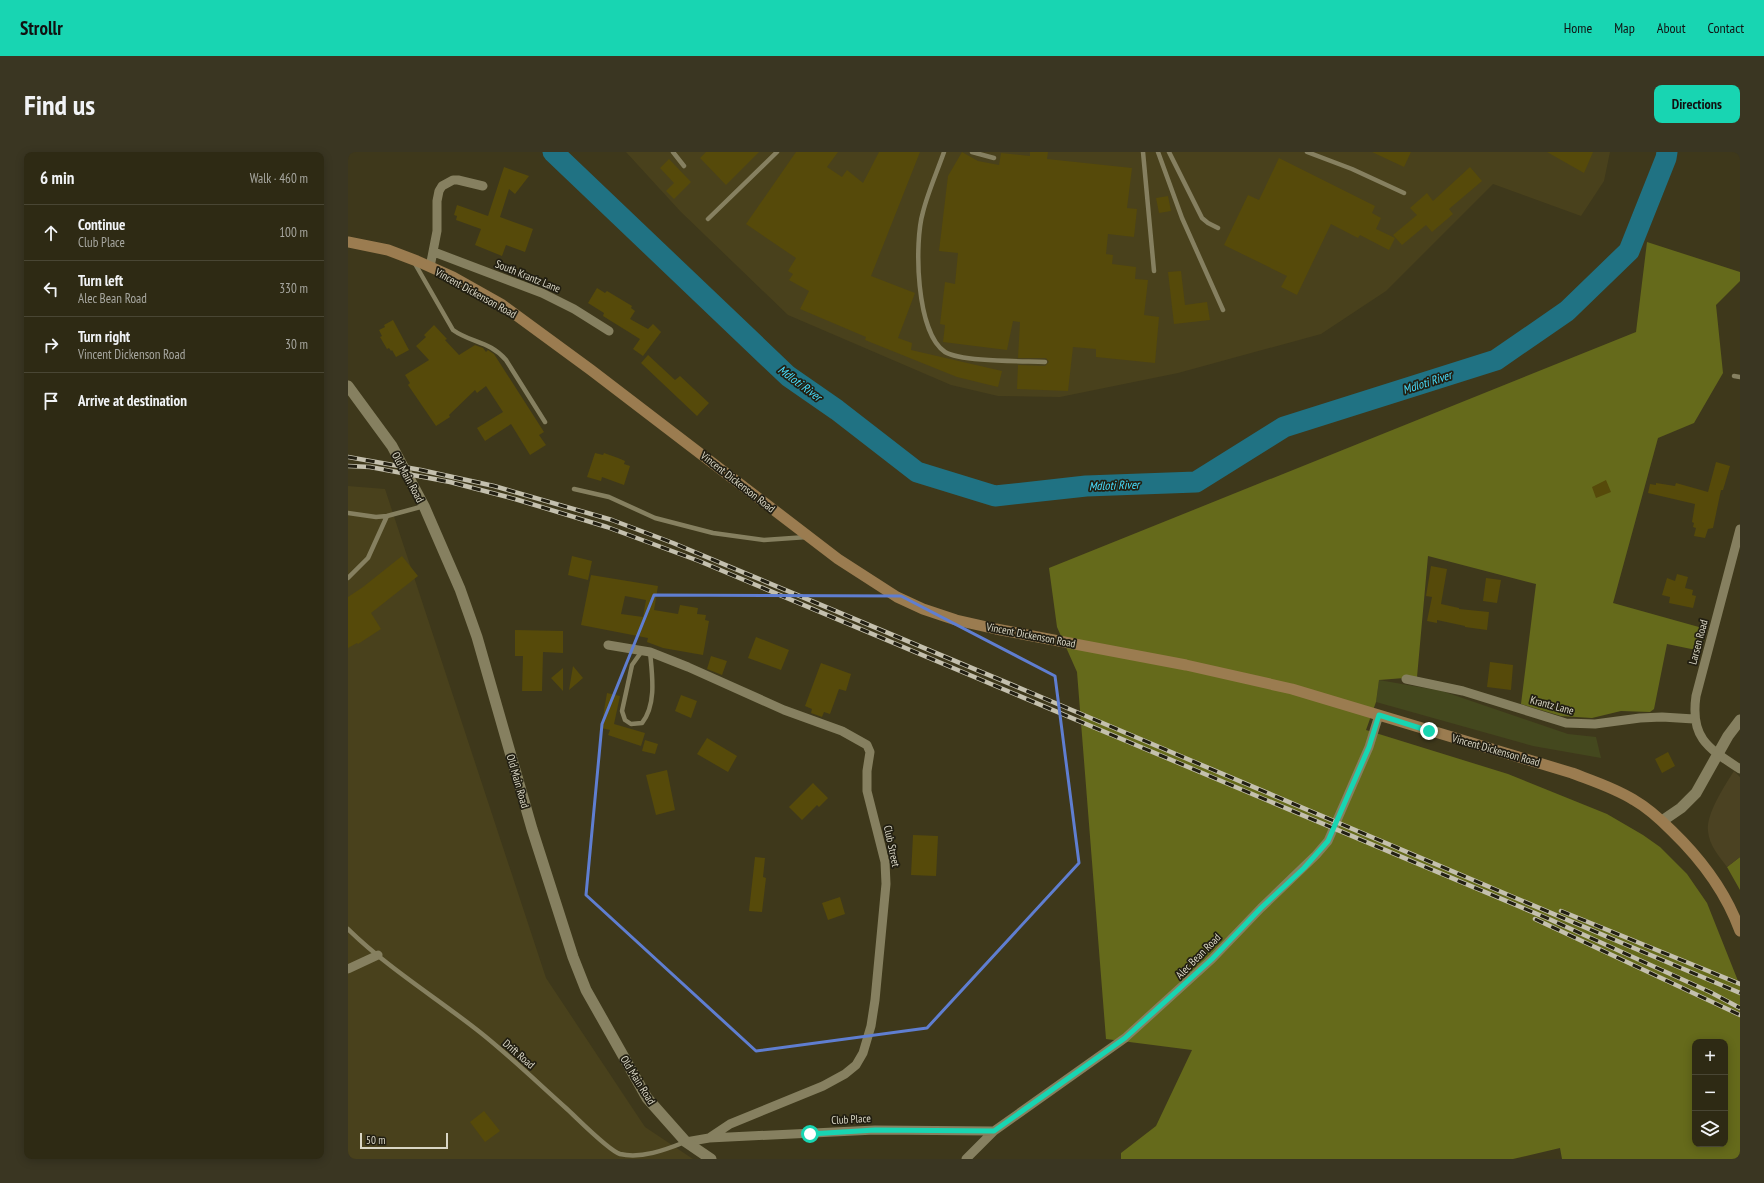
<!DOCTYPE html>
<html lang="en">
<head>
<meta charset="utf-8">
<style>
  :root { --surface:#2e2a14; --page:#3a3622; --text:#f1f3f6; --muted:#a7a7a0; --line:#494634; --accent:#18d5b2 }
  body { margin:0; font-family:"PT Sans Narrow",sans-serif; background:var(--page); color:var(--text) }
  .controls { position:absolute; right:12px; bottom:12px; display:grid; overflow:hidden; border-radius:8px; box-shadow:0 2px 10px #0003 }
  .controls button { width:36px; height:36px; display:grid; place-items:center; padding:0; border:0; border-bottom:1px solid var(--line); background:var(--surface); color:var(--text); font:20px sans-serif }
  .scale { position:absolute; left:12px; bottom:10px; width:88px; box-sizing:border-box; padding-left:4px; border:2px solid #d9d6c5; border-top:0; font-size:11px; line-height:14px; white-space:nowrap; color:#d9d6c5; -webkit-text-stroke:3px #221f12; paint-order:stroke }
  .stop { position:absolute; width:12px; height:12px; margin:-9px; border:3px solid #18d5b2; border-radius:50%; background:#fff }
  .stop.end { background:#18d5b2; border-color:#fff; box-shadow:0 1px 4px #0008 }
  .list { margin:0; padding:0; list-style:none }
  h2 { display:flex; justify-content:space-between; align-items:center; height:52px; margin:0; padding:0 16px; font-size:17px }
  h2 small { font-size:13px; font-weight:400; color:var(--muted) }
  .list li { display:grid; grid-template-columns:26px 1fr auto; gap:12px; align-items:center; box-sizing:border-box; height:56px; padding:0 16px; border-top:1px solid var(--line) }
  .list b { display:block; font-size:15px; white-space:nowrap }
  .list p { margin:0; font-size:13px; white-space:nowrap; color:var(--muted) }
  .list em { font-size:13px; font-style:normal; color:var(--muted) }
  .icon { flex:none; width:22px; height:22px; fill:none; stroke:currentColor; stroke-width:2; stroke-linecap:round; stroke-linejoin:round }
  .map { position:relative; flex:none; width:1392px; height:1007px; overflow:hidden; border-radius:8px }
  header { display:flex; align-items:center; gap:24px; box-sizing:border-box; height:56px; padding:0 20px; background:var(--accent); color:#111 }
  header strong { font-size:19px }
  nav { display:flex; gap:22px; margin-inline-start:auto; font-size:14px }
  .intro { display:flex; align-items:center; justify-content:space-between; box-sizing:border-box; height:96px; padding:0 24px }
  h1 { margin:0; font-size:28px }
  .button { padding:10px 18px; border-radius:8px; background:var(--accent); color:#111; font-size:14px; font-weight:700 }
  main { display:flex; gap:24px; padding:0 24px }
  aside { flex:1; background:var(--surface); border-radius:8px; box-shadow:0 2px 10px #0003 }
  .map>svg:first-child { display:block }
</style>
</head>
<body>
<header>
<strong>Strollr</strong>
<nav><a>Home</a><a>Map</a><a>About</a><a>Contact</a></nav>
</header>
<div class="intro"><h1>Find us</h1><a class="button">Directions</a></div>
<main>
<aside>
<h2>6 min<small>Walk · 460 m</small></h2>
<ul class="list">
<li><svg class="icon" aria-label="ahead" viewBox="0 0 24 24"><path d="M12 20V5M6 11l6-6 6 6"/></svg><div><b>Continue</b><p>Club Place</p></div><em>100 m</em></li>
<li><svg class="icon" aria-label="left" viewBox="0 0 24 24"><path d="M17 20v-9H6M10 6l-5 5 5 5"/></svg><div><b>Turn left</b><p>Alec Bean Road</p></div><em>330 m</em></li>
<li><svg class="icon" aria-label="right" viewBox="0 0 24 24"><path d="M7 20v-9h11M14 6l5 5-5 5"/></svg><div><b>Turn right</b><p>Vincent Dickenson Road</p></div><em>30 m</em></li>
<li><svg class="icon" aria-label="arrive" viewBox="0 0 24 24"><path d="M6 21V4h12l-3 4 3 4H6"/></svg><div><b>Arrive at destination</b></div></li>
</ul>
</aside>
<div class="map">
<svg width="1392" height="1007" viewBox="0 0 1392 1007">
  <rect width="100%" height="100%" fill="#3e381b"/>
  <path fill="#49411c" d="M278,0h984l-6,29 -23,35 -88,-32 -107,107 -65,43 -143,39 -118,24 -62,-1 -47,-11 -163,-70 -108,-104z
    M0,334l37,3 161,489 99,149 48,32h-345z"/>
  <path fill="#44481e" d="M1031,528l63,11 126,43 28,3 5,21 -68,-12 -157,-44z"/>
  <path fill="#656a1b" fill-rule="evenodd" d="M1299,90l93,30v9l-24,24 7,68 -29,50 -36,15 -45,165 93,26 -5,22 -34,-7 -13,65 -4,3 -29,-1 -29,7 -31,-2 -40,-12 15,-120 -108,-28 -11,121 -38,3 -3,22 -10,28 142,44 99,40 36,21 17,12 27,27 20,29 33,83v173h-178l-2,-11 -47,11h-392v-6l35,-27 36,-76 -86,-11 -29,-367 -20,-45 -8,-59 587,-236zM1347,890h30v102h-30z
    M1392,705v33l-13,-23z"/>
  <path fill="#4b4222" d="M1386,619l6,6v80l-13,10c-8,-11 -18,-22 -19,-36 -2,-17 17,-46 26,-60z"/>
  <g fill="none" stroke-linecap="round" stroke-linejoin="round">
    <path stroke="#207283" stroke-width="21" d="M205,0l235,224 49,34 80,62 78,24 91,-10 110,-4 88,-55 212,-67 71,-49 62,-60 37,-93 1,-6"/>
  </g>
  <path fill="#564a0a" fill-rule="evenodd" d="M358,0h53l-33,33 -26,-27z
    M448,0h42l-11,15 15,10 5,-7 16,13 16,-31h41l-49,124 44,17 -17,45 14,5 -1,7 91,21 -4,16 -41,-10 -92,-37 1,-3 -66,-28 9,-18 -20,-11 4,-6 -5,-3 8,-13 -50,-34z
    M614,0l16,9 21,4 2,-12 29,3v-4h18l-1,7 85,9 -5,40 10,1 -3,28 -26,-3 -2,20 7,1 -1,9 24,3 -1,12 13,1 -4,35 15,2 -4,46 -59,-6v-8l-23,-2 -5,44 -51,-2 1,-24 27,1 4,-4 -3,-4h-28l2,-36 -7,-1 -6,29 -64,-8 2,-17 -5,-1 5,-42 10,2 3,-31 -19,-2 9,-75z
    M1024,0h39l-7,15z
    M1199,0h46l-9,21z
    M931,6l96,48 -3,7 9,5 -5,11 19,9 -6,12 -29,-15 -2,3 -27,-14 -34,71 -16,-8 6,-11 -63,-31 24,-50 11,5z
    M321,7l22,23 -17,17 -8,-8 8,-8 -14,-15z
    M156,15l25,9 -14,18 -6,-5 -9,28 33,12 -8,23 -19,-7 -4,11 -27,-11 6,-16 -25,-9 1,-4 -3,-1 3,-10 31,11z
    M1122,15l12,14 -33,28 4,5 -21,18 -6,-7 -24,20 -9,-10 24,-20 -7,-7 17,-15 6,8z
    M820,44l3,15 -12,2 -3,-15z
    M833,119l4,34 22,-3 3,18 -36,4 -6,-52z
    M249,136l8,5 2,-2 25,15 -1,2 4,3 -5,8 18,10 5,-5 8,8 -18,24 -10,-7 7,-10 -37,-23 1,-3 -16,-10z
    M45,168l16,30 -13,7 -4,-7 -1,1 -2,-3 -2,1 -7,-12 2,-1 -3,-6 6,-3 -1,-2z
    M86,173l13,14 -2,1 14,15 16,-10 8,3 3,4 2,-2 6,4 50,78 -5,3 7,10 -16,10 -19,-31 -26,17 -8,-13 26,-16 -17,-26 -9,7 -2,-3 -26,25 1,2 -14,9 -28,-41 2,-2 -5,-8 24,-15 -13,-14 10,-9 -2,-2z
    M300,203l27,25 5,-4 29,27 -12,13 -56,-53z
    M247,301l8,2 1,-2 14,5 7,3 -1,3 6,2 -6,19 -22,-8 -1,4 -14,-4z
    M1368,310l14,4 -7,24h-2l-8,38 -5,1 -3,9 -11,-2 2,-8 -3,-1 1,-4 -2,-1 3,-18 -47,-11 2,-9 6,1v-2l19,3 1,-3 32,9z
    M1258,328l5,12 -15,6 -4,-11z
    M54,404l16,20 -47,37 10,16 -23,15 -1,-1 -9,5v-51l15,-10z
    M224,404l20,5 -4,19 -20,-5z
    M1083,414l16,3 -6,35 18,4v1l30,3 -2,18 -22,-3v-1l-28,-6v3l-10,-2 5,-24 -6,-1z
    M1329,422l11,3 -3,11 8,2 -1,5 4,1 -3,12 -24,-5 1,-6 -8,-2 5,-17 8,3z
    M243,423l67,11 -4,24 24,4 2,-9 18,3 -1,6 9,1 -1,5 4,1 -6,34 -40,-7 -16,-6 1,-4 -67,-13zM277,444l21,4 -3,17 -22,-3z
    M1138,426l15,2 -4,23 -14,-2z
    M167,478l48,1v22l-20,-1 -1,39h-20l1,-35h-8z
    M408,485l33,13 -8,20 -33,-12z
    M363,504l16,5 -5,14 -15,-6z
    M1142,510l23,3 -2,25 -24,-3z
    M473,511l30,11 -5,17 -7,-2 -9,25 -6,-2 -2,5 -11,-4 1,-4 -7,-3z
    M225,514l10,12 -14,12z
    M215,516v23l-12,-13z
    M259,541l13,3 -6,28 31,9 -4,13 -33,-11 2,-5 -9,-2z
    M333,543l16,6 -6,17 -16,-7z
    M359,586l30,18 -9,16 -31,-18z
    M297,588l13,4 -3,10 -13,-3z
    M1320,600l7,14 -13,7 -7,-14z
    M319,618l8,40 -19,5 -10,-40z
    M465,631l15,15 -9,9 -2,-2 -15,15 -13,-13z
    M565,683l25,1 -2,40 -25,-1z
    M407,705l10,1 -2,19 3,1 -4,34 -13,-1z
    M492,745l5,17 -17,6 -6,-17z
    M136,959l16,20 -15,11 -15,-20z"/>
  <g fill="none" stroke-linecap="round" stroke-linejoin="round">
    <path stroke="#868060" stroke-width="4.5" d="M325,0l11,14
      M596,0c-7,20 -16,40 -21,60 -9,30 -7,121 22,140 16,10 78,9 100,10
      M624,0l22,6
      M795,0l11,119
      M810,0l24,66 41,92
      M821,0l33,66 6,5 10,5
      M959,0l45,17 52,24
      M360,67l69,-67
      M66,110l39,68c18,13 37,11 53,30l39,62
      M1386,224l6,1
      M226,337l35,8 46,21 58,15 51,7 43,-3
      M0,361l28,4 11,-1 37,-10
      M0,426l20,-20 19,-42
      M294,499l-10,14 -10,46 3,9 6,4 11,-1c15,-19 10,-49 8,-71
      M0,777c41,40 89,69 133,104 30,24 58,51 86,76 11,10 41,41 53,45 21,5 45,-4 65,-12"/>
    <path stroke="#868060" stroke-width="9" d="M86,100l108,41 32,16 35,22
      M82,115l7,-36v-30l2,-10 3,-5 11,-6h5l25,6
      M1392,377l-44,167c-6,42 12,52 44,73
      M260,493l42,7 38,15 96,43 58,21 25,14 3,7 -3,19v20l18,71 1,22 -11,116 -4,26 -8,27 -7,12 -11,9 -22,12 -93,38 -21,14
      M1058,527l57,12 103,32 29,1 45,-6 22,-1 32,2
      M0,817l30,-14
      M338,990l23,-4 166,-8 119,1
      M618,1007l28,-28 131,-93 87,-79 49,-51 55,-53 12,-14 41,-94 10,-32"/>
    <path stroke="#868060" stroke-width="11" d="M0,234l44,60 32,60 36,83 17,48 55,192 41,128 13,33 61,108 39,44 25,17
      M1314,669l19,-13 15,-15 32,-57 12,-16"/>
    <path stroke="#9b7c50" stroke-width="11" d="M0,90l40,8 29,11 36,16 48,27 90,66 247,189 59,38 26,12 33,11 40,9 190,36 106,24 280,84c21,8 43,15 62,27 14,8 26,19 38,31 30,29 54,61 68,100"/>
    <defs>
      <path id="rail" d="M0,305l73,13 73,16 118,34 61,23 361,151 706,299
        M0,314l22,1 80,15 65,17 92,28 92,34 850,358 161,73 30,16
        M1213,759l179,73
        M1187,767l205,96"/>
    </defs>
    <use href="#rail" stroke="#c4c0ae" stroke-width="4.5"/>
    <use href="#rail" stroke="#221f12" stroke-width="3" stroke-dasharray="9" stroke-linecap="butt"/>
  </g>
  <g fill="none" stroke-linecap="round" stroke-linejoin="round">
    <path stroke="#18d5b2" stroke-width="5" d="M462,982l65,-4 119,1 131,-93 87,-79 49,-51 43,-40 24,-27 41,-94 10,-32 50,16"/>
  </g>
  <path fill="none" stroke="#5f7ed1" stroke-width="3" stroke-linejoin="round" d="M306,443l247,1 154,80 24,187 -152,165 -171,23 -170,-156 16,-171z"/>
  <g text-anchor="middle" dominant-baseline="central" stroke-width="3.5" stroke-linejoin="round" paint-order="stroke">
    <g font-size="11" fill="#d9d6c5" stroke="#221f12">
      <text transform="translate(180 124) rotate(22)">South Krantz Lane</text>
      <text transform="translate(128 141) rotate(29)">Vincent Dickenson Road</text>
      <text transform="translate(60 325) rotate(62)">Old Main Road</text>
      <text transform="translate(390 330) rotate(38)">Vincent Dickenson Road</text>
      <text transform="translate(683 483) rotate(11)">Vincent Dickenson Road</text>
      <text transform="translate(1350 490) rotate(-75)">Larsen Road</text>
      <text transform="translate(1204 553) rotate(15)">Krantz Lane</text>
      <text transform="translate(1148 598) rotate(16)">Vincent Dickenson Road</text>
      <text transform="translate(170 629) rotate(74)">Old Main Road</text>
      <text transform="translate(544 694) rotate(78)">Club Street</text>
      <text transform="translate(850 804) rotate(-45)">Alec Bean Road</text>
      <text transform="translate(171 902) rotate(41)">Drift Road</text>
      <text transform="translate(290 928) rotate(58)">Old Main Road</text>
      <text transform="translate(503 967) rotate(-3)">Club Place</text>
    </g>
    <g font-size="12" font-style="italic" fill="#47ddfd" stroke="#221f12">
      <text transform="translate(1079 230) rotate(-18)">Mdloti River</text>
      <text transform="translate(452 231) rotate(37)">Mdloti River</text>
      <text transform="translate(766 333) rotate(-2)">Mdloti River</text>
    </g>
  </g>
</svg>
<div class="controls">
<button>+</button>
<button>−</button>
<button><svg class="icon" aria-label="layers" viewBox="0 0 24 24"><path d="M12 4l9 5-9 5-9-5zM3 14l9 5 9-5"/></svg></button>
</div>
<div class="scale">50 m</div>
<div class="stop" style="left:462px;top:982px"></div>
<div class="stop end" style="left:1081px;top:579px"></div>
</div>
</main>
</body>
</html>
